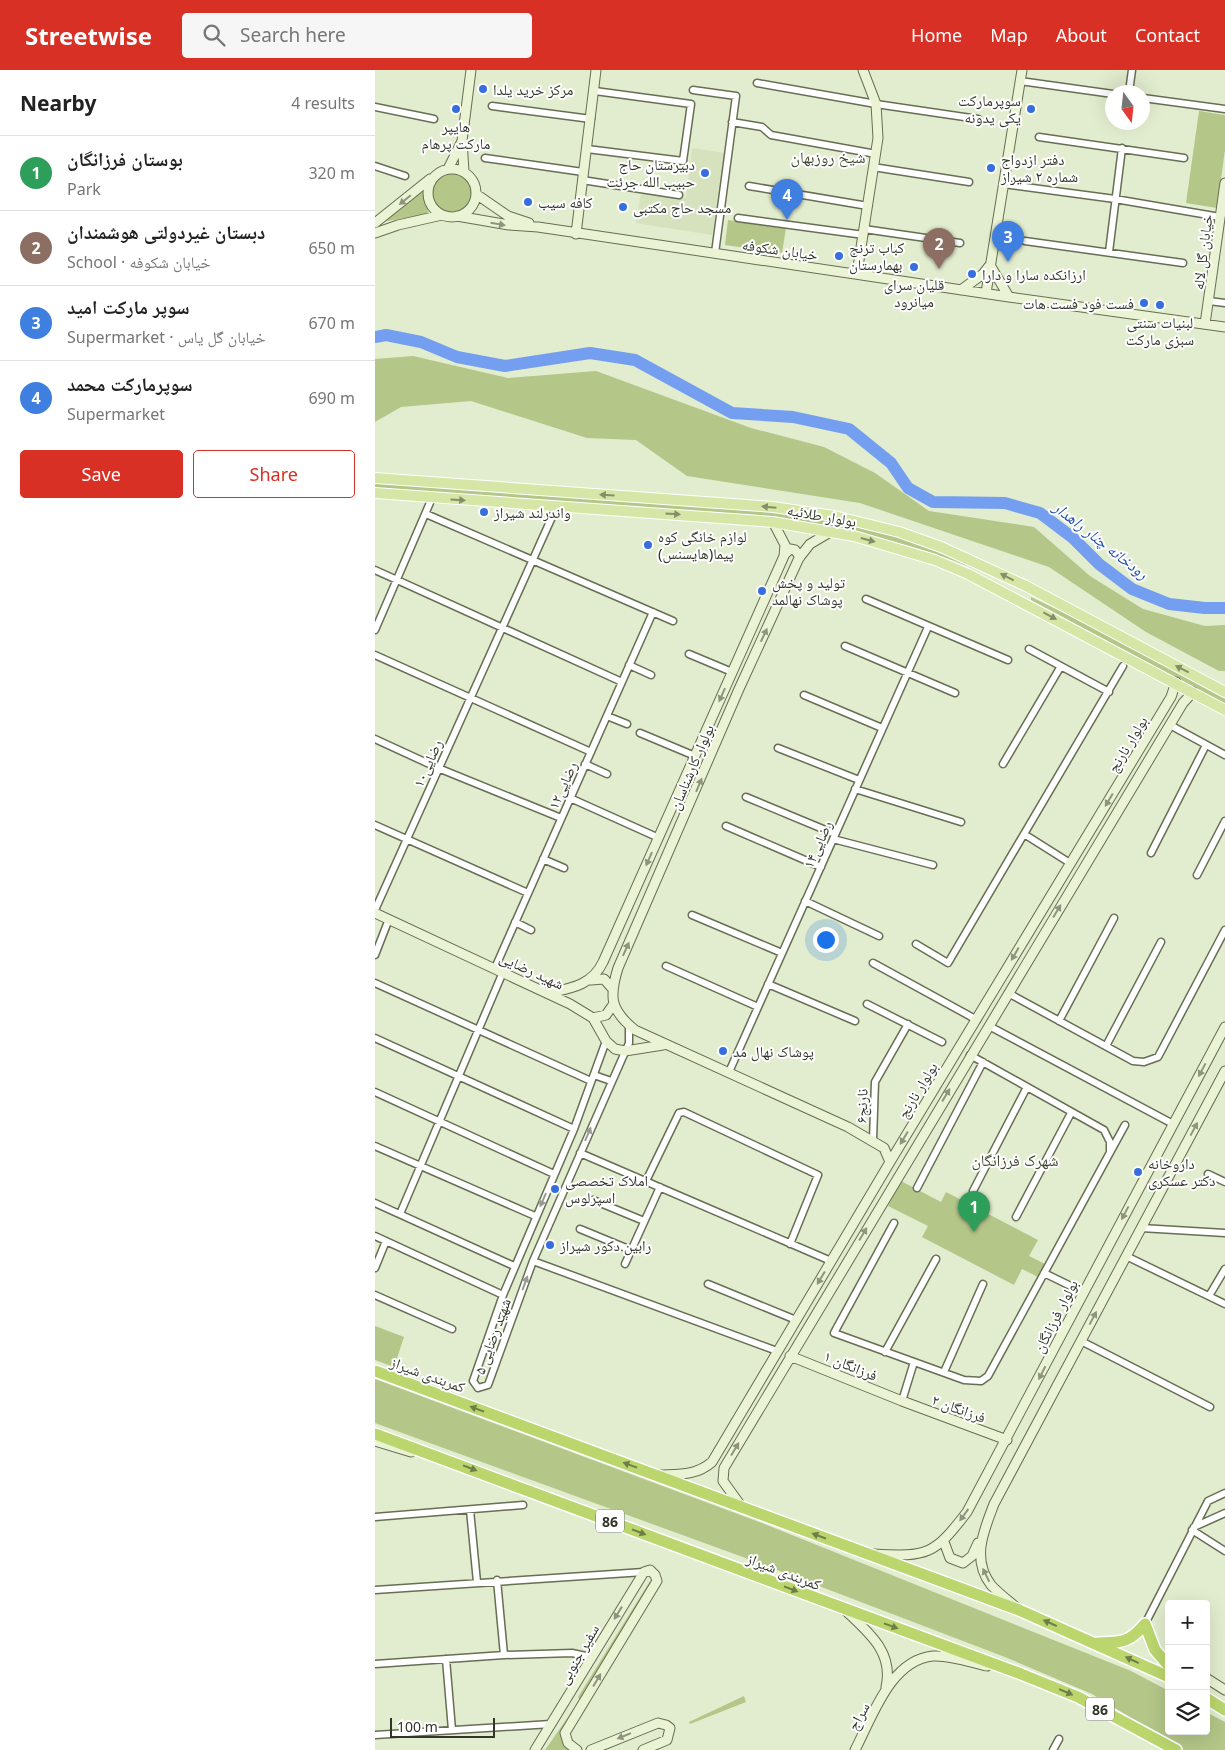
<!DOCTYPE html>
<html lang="en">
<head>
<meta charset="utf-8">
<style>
  :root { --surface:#fff; --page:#f6f6f6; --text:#222; --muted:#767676; --line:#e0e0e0; --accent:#d93025 }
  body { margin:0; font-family:"Noto Sans","Noto Naskh Arabic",sans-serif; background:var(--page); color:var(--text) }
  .controls { position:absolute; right:15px; bottom:15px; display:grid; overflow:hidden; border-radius:5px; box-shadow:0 5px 20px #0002 }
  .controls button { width:45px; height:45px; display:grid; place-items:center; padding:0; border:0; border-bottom:1px solid var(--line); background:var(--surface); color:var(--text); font:25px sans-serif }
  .compass { position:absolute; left:730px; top:15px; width:45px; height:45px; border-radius:50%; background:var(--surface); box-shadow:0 5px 20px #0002; rotate:165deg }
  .scale { position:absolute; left:15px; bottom:12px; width:105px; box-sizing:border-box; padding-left:5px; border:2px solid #32362a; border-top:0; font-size:14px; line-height:18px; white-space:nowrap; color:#32362a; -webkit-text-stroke:4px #fff; paint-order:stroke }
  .you { position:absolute; left:450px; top:869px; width:18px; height:18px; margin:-12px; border:4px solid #fff; border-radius:50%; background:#1a73e8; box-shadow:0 0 0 8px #1a73e833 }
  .badge { display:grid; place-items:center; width:32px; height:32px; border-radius:50%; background:var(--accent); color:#fff; font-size:16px; font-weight:700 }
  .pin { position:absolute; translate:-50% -41px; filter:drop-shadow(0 1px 2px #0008) }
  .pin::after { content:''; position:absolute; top:26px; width:18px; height:15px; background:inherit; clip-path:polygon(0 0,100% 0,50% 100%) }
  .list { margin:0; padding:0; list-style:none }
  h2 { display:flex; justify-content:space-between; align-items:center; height:65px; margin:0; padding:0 20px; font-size:21px }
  h2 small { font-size:16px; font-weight:400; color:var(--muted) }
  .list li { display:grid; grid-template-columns:32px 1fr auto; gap:15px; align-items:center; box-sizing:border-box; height:75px; padding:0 20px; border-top:1px solid var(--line) }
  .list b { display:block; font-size:19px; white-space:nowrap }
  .list p { margin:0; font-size:16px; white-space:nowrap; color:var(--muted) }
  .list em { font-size:16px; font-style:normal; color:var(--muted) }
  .actions { display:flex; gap:10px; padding:15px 20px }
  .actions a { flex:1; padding:11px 0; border:1px solid var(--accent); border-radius:5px; text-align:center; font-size:18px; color:var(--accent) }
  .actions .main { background:var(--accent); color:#fff }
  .icon { flex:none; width:28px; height:28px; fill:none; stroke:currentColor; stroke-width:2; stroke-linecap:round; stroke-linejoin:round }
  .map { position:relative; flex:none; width:850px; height:1680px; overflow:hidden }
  header { display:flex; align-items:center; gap:30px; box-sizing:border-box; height:70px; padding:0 25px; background:var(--accent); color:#fff }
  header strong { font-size:24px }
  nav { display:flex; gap:28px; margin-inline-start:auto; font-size:18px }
  .search { width:350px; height:45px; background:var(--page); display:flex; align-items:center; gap:12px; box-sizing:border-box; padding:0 18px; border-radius:5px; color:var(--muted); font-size:19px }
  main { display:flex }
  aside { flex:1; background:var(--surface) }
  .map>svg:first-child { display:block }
</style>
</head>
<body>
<header>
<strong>Streetwise</strong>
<div class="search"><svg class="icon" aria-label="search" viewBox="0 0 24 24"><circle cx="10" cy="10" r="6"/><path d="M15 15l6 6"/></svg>Search here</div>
<nav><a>Home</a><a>Map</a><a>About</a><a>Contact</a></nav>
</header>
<main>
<aside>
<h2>Nearby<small>4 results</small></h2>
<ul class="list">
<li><span class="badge" style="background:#2e9e5b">1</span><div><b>بوستان فرزانگان</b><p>Park</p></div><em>320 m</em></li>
<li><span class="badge" style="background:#8d6e63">2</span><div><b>دبستان غیردولتی هوشمندان</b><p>School · خیابان شکوفه</p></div><em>650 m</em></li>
<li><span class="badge" style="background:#3f7fe0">3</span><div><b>سوپر مارکت امید</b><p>Supermarket · خیابان گل یاس</p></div><em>670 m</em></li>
<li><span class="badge" style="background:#3f7fe0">4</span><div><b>سوپرمارکت محمد</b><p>Supermarket</p></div><em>690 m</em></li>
</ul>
<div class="actions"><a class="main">Save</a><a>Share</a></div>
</aside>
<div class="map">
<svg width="850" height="1680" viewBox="0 0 850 1680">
  <rect width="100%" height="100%" fill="#e2ecce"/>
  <path fill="#d6e1bd" d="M317,78l32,5 -12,82 -76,-12 5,-30 45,5z"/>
  <path fill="#b4c688" d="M824,41l26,4v35l-8,58 -31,-5z
    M57 122a20 20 0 1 1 40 0a20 20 0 1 1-40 0Z
    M44,122l4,1 6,21 -48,8z
    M353,150l58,8 -4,25 -57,-8z
    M38,286l95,22 88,-7 155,57 73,19 51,26 54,38 105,16 56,49 53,33 62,17 20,-1v46h-6l-73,-39 -97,-65 -189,-64 -173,-27 -51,-36 -49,-2 -116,-37 -70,6 -26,15v-63z
    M0,412c96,10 193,15 290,22 56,4 113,5 169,16 63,12 119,37 177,63l-1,2c-74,-37 -159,-57 -241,-69l-394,-28z
    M656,527l60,29 134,73v5l-194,-104z
    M526,1111l40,21 5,-10 92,48 -9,16 18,9 -7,13 -18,-9 -8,16 -92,-48 6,-11 -40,-20z
    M0,1256l29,11 -10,30 -19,-7z
    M0,1309l387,144 369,148 38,20v40h37v-19l19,10v28h-42l-91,-56 -87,-37 -254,-97 -376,-137z
    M275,1511l2,3 -72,116 -2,-3z
    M369,1626l2,6 -56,22 -1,-2z
    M198,1640l-12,26 7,14h-23z"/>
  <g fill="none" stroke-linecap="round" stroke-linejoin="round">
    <path stroke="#749ff0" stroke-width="12" d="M0,267l11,-2 35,7 36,15 48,9 85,-13 45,7 97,53 61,4 56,12 42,34 17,25 25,14 72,1 35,10 33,25 26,26 33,25 37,15 36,4h20"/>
    <defs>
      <path id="street" d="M645,11l93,13
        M382,13l119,21 102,15
        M318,20l43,6 -21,157
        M754,22l3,-22
        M768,28l82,11
        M117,36l99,13
        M0,37l59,12
        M357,52l30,5 9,8 105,19
        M664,67l145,21
        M212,79l96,12 8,-57 -96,-13
        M110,88l98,14
        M0,96l30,10
        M498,97l96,15
        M207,110l97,15
        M628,114l112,15 105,18
        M374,116l119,20
        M363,148l126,17
        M489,159l96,14
        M650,171l158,22
        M734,182l13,-104
        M834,231l16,2
        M51,444l247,107
        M0,500l247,112
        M491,529l142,61
        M0,560l57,-132
        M470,576l110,47
        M654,579l80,43
        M314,584l43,18
        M0,585l216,97
        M254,595l22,10
        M429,625l78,33
        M232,646l20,8
        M795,655l55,30
        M265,663l55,23
        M0,669l63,29 123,50
        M403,678l81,32
        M210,694l22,10
        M628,694l58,-98
        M480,719l106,33
        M371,727l89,37
        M195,728l89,40
        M0,755l153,68
        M351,756l95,41
        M649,764l46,29
        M458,769l100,26
        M776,783l55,-108
        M168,789l21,9
        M822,805l28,-54
        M430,831l74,35
        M0,840l182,-404
        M317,845l90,38
        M140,852l16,8
        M541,874l32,19 175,-297
        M0,885l14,-36
        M498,893l104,57
        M291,896l92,41
        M120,898l158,-356
        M0,913l216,98
        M393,914l87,37
        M633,923l125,68 11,1 14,-5 67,-127
        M492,934l75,38
        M684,951l55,-103
        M614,956l184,98
        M0,968l199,91
        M231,971l-32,88 -71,166 -30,86 5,7 10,-3 45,-124 96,-218v-18
        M731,976l55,-104
        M595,985l134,75 6,12v10
        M354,1002l199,-445
        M219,1005l17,6
        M0,1022l179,82
        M498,1070l2,-58 33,-58
        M0,1076l160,70
        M205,1083l251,108
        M833,1104l17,8
        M271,1111l33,-68 5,-1 134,63 -28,69
        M542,1118l66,-126
        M598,1121l54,-104
        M218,1130l51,21
        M0,1133l139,63
        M25,1144l103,-242
        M641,1147l55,-104
        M519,1153l-60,110 130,47 17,1 7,-5 137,-251
        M766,1158l84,5
        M205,1159l51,21
        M0,1166l128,59
        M751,1186l99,48
        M158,1191l244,90
        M250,1194l35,-77
        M0,1198l11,-27
        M669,1203l39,19
        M333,1214l88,36
        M0,1225l77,34
        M834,1226l16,-27
        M706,1271l129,66
        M510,1282l51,-93
        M569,1302l39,-88
        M527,1331l12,-39
        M95,1440l7,72
        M0,1447l148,-12
        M819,1457l31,-14
        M817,1460l33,21
        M122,1510l7,75
        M0,1520l269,-18
        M770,1554l63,-123 17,-8
        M71,1589l6,71
        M0,1594l129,-9 68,-2 18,4
        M0,1665l176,-11
        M678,1680l6,-11"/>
      <path id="secondary" d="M53 123a24 24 0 1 1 48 0a24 24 0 1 1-48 0Z
        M73,99l14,-28
        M89,101l-2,-30 9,-71
        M101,124l32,22 21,7
        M82,146l52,9 29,2 471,70 216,30
        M0,153l55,-44
        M0,163l23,-8 44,-10
        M201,164l20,-164
        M482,203l21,-135 -2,-34 -13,-34
        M586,220l22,-16 7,-9 19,32
        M611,223l36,-223
        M830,254l20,-141
        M457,461l-22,13 -11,14 -60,131 -121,279c-9,29 -8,42 17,62l213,97 36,21 6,14
        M409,485l6,-6 5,1 5,7
        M0,843l195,91 23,14 13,23 9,8 10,2 38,-6
        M216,910l13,-1 8,9
        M174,923c23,-5 43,-8 54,-31l181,-406 1,-11 -12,-23
        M218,948l13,-3 7,-10
        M415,1286l112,45 105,39
        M0,1371l36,11
        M284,1405c19,-1 37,1 53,-13l178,-300 281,-465 5,-15
        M366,1436l-18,-25 1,-13 459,-765 10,-11
        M569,1472l6,16 13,5 9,-7 6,-13
        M499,1484c54,3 60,1 93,-42l258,-485
        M642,1538c-8,-7 -19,-15 -26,-23 -20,-26 -7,-55 3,-81l231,-433
        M471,1541c22,21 48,41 40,76
        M831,1608l19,12
        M160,1680l109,-178 6,-2 5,5 2,6 -92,152 3,10 9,7
        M216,1680l67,-27 8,2 4,3 -3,12 -24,10
        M480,1680c17,-32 35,-90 78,-94 17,-1 37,6 54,10"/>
      <path id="primary" d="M0,408l398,29 61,9 65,16 42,15 85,39 199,106
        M0,423l398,29 81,14 81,24 33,14 257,136"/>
      <path id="highway" d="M0,1301l644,239 150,67
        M0,1364l646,240 57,23 98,53
        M723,1573c24,-1 31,0 47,-19l10,26 14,16
        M831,1628l19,12"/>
    </defs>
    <use href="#street" stroke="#666e54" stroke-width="9"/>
    <use href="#secondary" stroke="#666e54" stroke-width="11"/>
    <use href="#primary" stroke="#fff" stroke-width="12"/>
    <use href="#highway" stroke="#fff" stroke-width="14"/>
    <use href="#street" stroke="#fff" stroke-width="6"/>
    <use href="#secondary" stroke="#eaf3d3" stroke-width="9"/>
    <use href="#primary" stroke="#d6e6a7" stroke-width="10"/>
    <use href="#highway" stroke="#bad66d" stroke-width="11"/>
  </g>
  <defs><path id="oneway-solid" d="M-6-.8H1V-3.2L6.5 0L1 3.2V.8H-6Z" transform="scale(1.25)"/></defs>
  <g fill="#8e947e">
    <use href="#oneway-solid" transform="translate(30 130) rotate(141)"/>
    <use href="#oneway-solid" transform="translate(123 154) rotate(10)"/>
    <use href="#oneway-solid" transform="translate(389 565) rotate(-65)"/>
    <use href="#oneway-solid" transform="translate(347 625) rotate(114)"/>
    <use href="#oneway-solid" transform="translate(324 715) rotate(-67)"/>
    <use href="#oneway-solid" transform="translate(734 730) rotate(121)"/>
    <use href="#oneway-solid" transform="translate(274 789) rotate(114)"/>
    <use href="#oneway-solid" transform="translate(682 841) rotate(-59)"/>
    <use href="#oneway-solid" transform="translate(251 879) rotate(-66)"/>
    <use href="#oneway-solid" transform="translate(640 884) rotate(120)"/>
    <use href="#oneway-solid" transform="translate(827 1000) rotate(118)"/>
    <use href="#oneway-solid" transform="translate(571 1025) rotate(-59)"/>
    <use href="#oneway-solid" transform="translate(819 1059) rotate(-62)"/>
    <use href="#oneway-solid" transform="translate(529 1068) rotate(121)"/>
    <use href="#oneway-solid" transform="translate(750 1143) rotate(118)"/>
    <use href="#oneway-solid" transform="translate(488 1164) rotate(-59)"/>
    <use href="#oneway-solid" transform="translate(446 1208) rotate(121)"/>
    <use href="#oneway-solid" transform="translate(718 1248) rotate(-62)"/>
    <use href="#oneway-solid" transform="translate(667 1303) rotate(117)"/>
    <use href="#oneway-solid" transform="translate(360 1379) rotate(-59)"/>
    <use href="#oneway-solid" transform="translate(589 1445) rotate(126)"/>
    <use href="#oneway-solid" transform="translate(611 1505) rotate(-116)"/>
    <use href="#oneway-solid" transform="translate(243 1543) rotate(122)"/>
    <use href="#oneway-solid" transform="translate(222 1610) rotate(-59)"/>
    <use href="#oneway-solid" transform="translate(249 1666) rotate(158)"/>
  </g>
  <g fill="#848e68">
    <use href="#oneway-solid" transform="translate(232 425) rotate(-176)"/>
    <use href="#oneway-solid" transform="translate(83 430) rotate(4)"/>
    <use href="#oneway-solid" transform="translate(394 437) rotate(-175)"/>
    <use href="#oneway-solid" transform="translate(298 444) rotate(4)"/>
    <use href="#oneway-solid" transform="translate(493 470) rotate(15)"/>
    <use href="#oneway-solid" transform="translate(632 507) rotate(-153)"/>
    <use href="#oneway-solid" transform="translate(675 546) rotate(28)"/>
    <use href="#oneway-solid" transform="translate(807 599) rotate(-153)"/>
  </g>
  <g fill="#989a94">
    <use href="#oneway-solid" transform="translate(213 1064) rotate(-67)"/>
    <use href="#oneway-solid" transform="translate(168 1130) rotate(114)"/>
    <use href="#oneway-solid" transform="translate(150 1213) rotate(-70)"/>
  </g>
  <g fill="#6f7e48">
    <use href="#oneway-solid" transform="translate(102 1339) rotate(-160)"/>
    <use href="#oneway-solid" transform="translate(255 1395) rotate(-160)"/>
    <use href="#oneway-solid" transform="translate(95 1398) rotate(21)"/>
    <use href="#oneway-solid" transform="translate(264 1462) rotate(21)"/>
    <use href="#oneway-solid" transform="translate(444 1466) rotate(-159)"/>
    <use href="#oneway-solid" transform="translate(416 1519) rotate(21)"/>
    <use href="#oneway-solid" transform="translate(675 1553) rotate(-156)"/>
    <use href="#oneway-solid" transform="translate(516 1556) rotate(20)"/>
    <use href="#oneway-solid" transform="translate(757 1590) rotate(-155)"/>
    <use href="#oneway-solid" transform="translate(691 1622) rotate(23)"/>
  </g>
  <g fill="#366edd" stroke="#fff" stroke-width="2">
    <circle cx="108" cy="19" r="5"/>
    <circle cx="81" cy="39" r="5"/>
    <circle cx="656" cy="39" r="5"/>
    <circle cx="616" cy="98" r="5"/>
    <circle cx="330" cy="103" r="5"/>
    <circle cx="153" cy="132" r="5"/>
    <circle cx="248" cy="137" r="5"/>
    <circle cx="464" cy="186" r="5"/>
    <circle cx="539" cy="197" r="5"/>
    <circle cx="597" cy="204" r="5"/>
    <circle cx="769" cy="233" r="5"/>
    <circle cx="785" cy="235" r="5"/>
    <circle cx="109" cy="442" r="5"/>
    <circle cx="273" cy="475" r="5"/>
    <circle cx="387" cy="521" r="5"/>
    <circle cx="348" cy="981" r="5"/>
    <circle cx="763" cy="1102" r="5"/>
    <circle cx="180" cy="1119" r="5"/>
    <circle cx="175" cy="1175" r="5"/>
  </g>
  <g text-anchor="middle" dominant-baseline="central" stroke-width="4" stroke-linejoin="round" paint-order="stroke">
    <g fill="#fff" stroke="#70726a" stroke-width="1">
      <rect x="221" y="1439.5" width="28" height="23" rx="4"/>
      <rect x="711" y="1627.5" width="28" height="23" rx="4"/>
    </g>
    <g font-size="14" font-weight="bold" fill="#32362a">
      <text x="235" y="1451">86</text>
      <text x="725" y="1639">86</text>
    </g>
    <g font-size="15" fill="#32362a" stroke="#fff" text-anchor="start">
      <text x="118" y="19">مرکز خرید یلدا</text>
      <text x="646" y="30" text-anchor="end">سوپرمارکت<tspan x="646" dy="17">یکی یدونه</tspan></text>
      <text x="81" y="56" text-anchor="middle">هایپر<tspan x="81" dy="17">مارکت پرهام</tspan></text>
      <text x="626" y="89">دفتر ازدواج<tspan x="626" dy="17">شماره ۲ شیراز</tspan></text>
      <text x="320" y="94" text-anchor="end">دبیرستان حاج<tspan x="320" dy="17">حبیب الله جرئت</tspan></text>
      <text x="163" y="132">کافه سیب</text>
      <text x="258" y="137">مسجد حاج مکتبی</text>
      <text x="474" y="177">کباب ترنج<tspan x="474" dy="17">بهمارستان</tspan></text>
      <text x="607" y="204">ارزانکده سارا و دارا</text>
      <text x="539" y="214" text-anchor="middle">قلیان سرای<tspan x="539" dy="17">میانرود</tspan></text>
      <text x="759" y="233" text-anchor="end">فست فود فست هات</text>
      <text x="785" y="252" text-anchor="middle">لبنیات سنتی<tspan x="785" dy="17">سبزی مارکت</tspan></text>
      <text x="119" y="442">واندرلند شیراز</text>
      <text x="283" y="466">لوازم خانگی کوه<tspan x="283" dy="17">پیما(هایسنس)</tspan></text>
      <text x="397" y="512">تولید و پخش<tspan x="397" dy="17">پوشاک نهالمد</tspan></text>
      <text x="358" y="981">پوشاک نهال مد</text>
      <text x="773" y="1093">داروخانه<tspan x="773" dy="17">دکتر عسکری</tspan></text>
      <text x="190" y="1110">املاک تخصصی<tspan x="190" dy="17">اسپرلوس</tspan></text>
      <text x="185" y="1175">رابین دکور شیراز</text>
    </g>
    <g font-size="15" fill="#32362a" stroke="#fff">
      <text transform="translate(405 179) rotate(8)">خیابان شکوفه</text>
      <text transform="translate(827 182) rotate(-83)">خیابان گل لاله</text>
      <text transform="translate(447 445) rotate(10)">بولوار طلائیه</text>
      <text transform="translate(752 674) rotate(-59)">بولوار نارنج</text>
      <text transform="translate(52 693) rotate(-66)">رضایی۱۰</text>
      <text transform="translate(316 697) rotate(-67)">بولوار کارشناسان</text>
      <text transform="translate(187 715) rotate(-66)">رضایی۱۲</text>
      <text transform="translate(442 774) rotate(-66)">رضایی۱۴</text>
      <text transform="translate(157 900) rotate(25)">شهید رضایی</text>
      <text transform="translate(542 1020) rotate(-59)">بولوار نارنج</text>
      <text transform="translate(486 1036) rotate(-88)">نارنج۶</text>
      <text transform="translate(680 1246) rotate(-63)">بولوار فرزانگان</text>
      <text transform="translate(117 1266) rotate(-70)">شهید رضایی ۵</text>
      <text transform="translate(476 1295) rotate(22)">فرزانگان ۱</text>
      <text transform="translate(53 1304) rotate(20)">کمربندی شیراز</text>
      <text transform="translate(584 1338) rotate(20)">فرزانگان ۲</text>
      <text transform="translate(409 1501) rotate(21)">کمربندی شیراز</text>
      <text transform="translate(203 1584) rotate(-60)">سفیر جنوبی</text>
      <text transform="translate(483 1646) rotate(-62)">سراج</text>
    </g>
    <g font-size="16" fill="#424931" stroke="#fff">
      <text x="453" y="87">شیخ روزبهان</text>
      <text x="640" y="1090">شهرک فرزانگان</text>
    </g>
    <g font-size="16" font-style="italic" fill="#204fab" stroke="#fff">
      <text transform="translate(726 470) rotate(38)">رودخانه چنار راهدار</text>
    </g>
  </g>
</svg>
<div class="controls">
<button>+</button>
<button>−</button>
<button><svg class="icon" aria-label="layers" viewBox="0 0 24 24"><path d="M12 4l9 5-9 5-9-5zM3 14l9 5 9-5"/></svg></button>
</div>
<svg class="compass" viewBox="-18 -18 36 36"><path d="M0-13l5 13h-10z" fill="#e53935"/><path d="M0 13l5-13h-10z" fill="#767676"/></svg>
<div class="scale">100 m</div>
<div class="you"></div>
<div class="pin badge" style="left:599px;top:1162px;background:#2e9e5b">1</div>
<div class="pin badge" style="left:564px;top:199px;background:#8d6e63">2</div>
<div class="pin badge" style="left:633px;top:192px;background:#3f7fe0">3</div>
<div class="pin badge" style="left:412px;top:150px;background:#3f7fe0">4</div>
</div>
</main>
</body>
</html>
